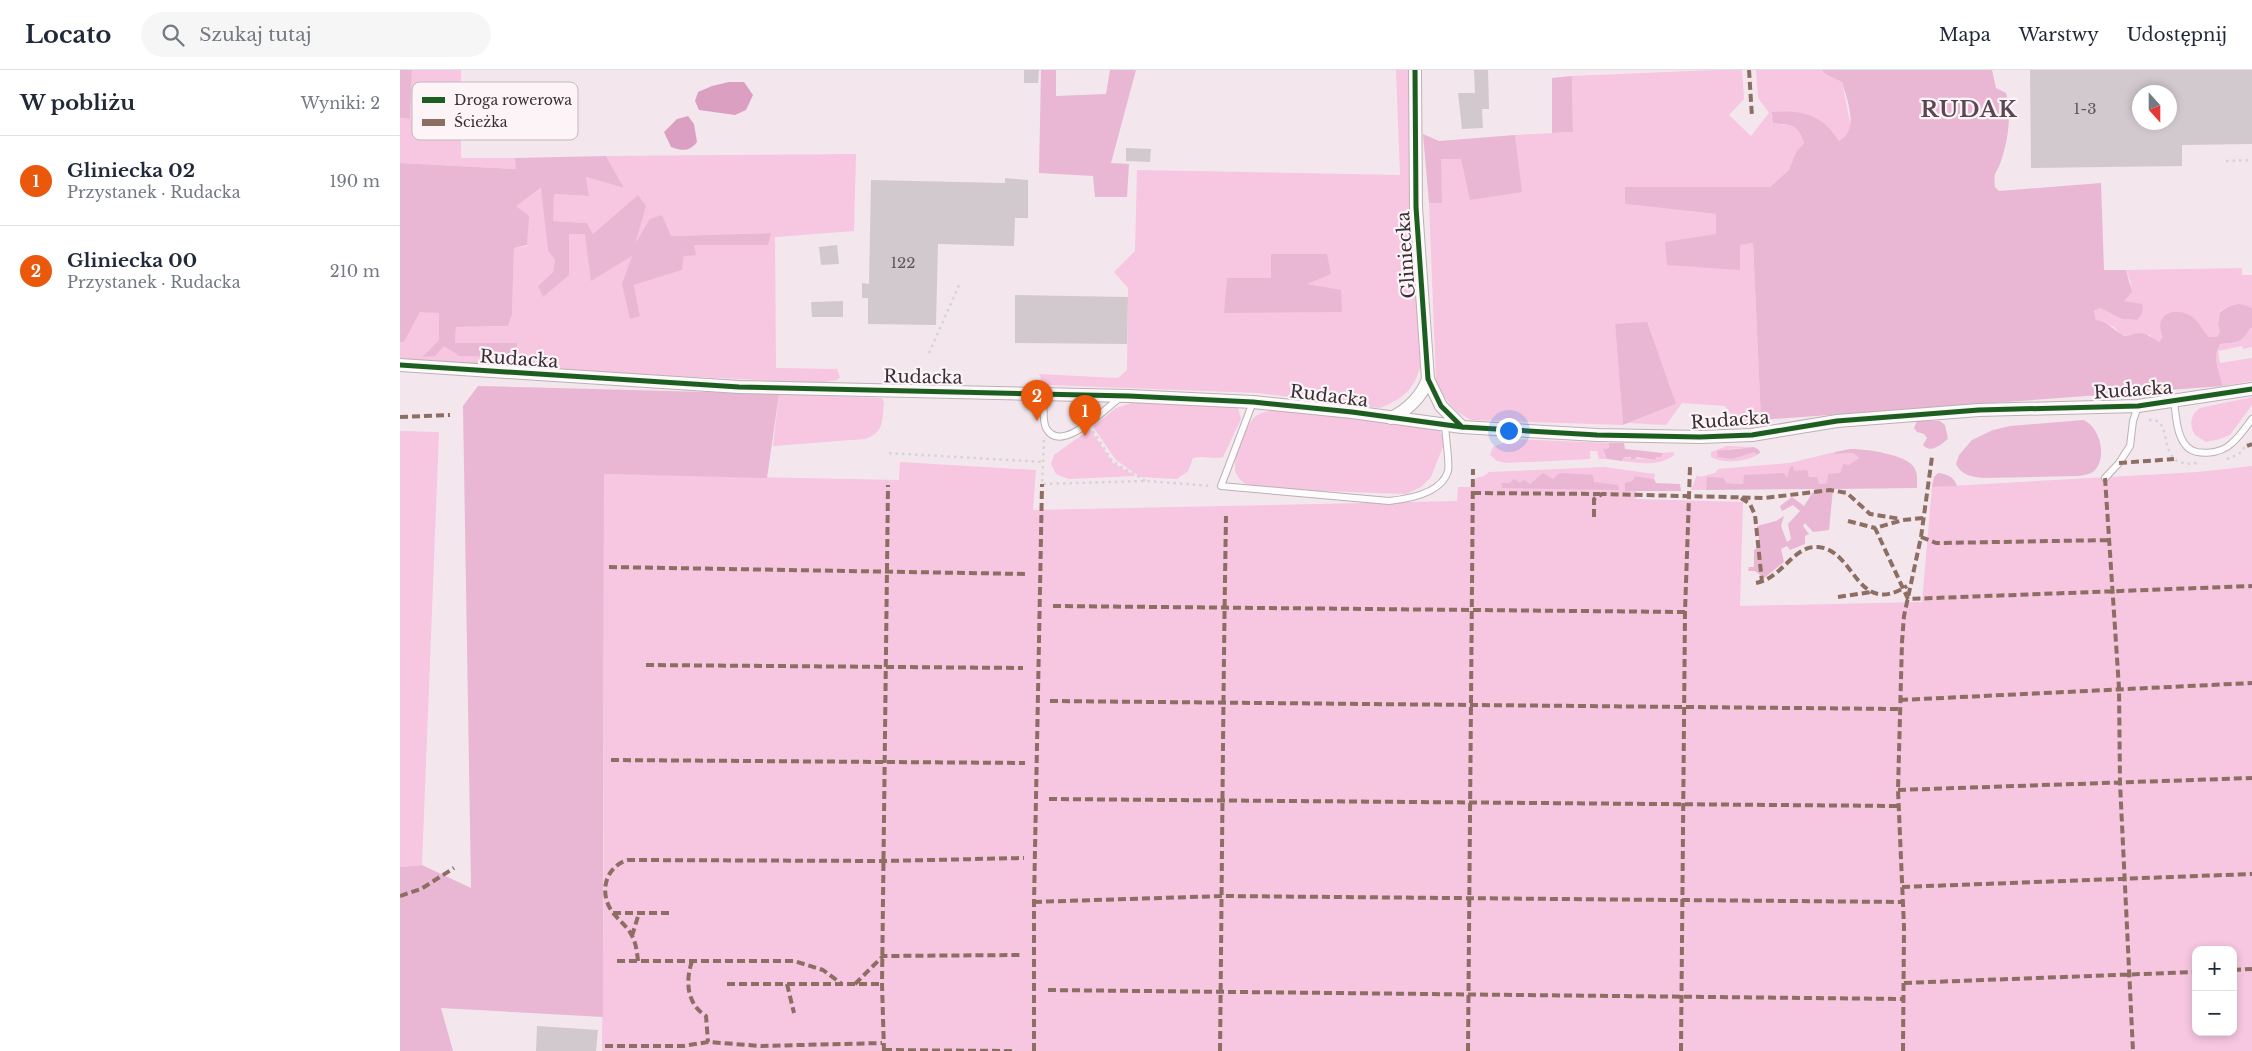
<!DOCTYPE html>
<html lang="pl">
<head>
<meta charset="utf-8">
<style>
  :root { --surface:#fff; --page:#f6f6f7; --text:#1f2937; --muted:#747a83; --line:#e0e1e3; --accent:#ea580c }
  body { margin:0; font-family:"Libre Baskerville",serif; background:var(--page); color:var(--text) }
  .controls { position:absolute; right:15px; bottom:15px; display:grid; overflow:hidden; border-radius:10px; box-shadow:0 2px 8px #0003 }
  .controls button { width:45px; height:45px; display:grid; place-items:center; padding:0; border:0; border-bottom:1px solid var(--line); background:var(--surface); color:var(--text); font:25px sans-serif }
  .compass { position:absolute; left:1732px; top:15px; width:45px; height:45px; border-radius:50%; background:var(--surface); box-shadow:0 2px 8px #0003; rotate:159deg }
  .you { position:absolute; left:1108px; top:360px; width:18px; height:18px; margin:-12px; border:4px solid #fff; border-radius:50%; background:#1a73e8; box-shadow:0 0 0 8px #1a73e833 }
  .badge { display:grid; place-items:center; width:32px; height:32px; border-radius:50%; background:var(--accent); color:#fff; font-size:16px; font-weight:700 }
  .pin { position:absolute; translate:-50% -41px; filter:drop-shadow(0 1px 2px #0008) }
  .pin::after { content:''; position:absolute; top:26px; width:18px; height:15px; background:inherit; clip-path:polygon(0 0,100% 0,50% 100%) }
  .list { margin:0; padding:0; list-style:none }
  h2 { display:flex; justify-content:space-between; align-items:center; height:65px; margin:0; padding:0 20px; font-size:21px }
  h2 small { font-size:16px; font-weight:400; color:var(--muted) }
  .list li { display:grid; grid-template-columns:32px 1fr auto; gap:15px; align-items:center; box-sizing:border-box; height:90px; padding:0 20px; border-top:1px solid var(--line) }
  .list b { display:block; font-size:19px; white-space:nowrap }
  .list p { margin:0; font-size:16px; white-space:nowrap; color:var(--muted) }
  .list em { font-size:16px; font-style:normal; color:var(--muted) }
  .icon { flex:none; width:28px; height:28px; fill:none; stroke:currentColor; stroke-width:2; stroke-linecap:round; stroke-linejoin:round }
  .map { position:relative; flex:none; width:1852px; height:981px; overflow:hidden }
  header { display:flex; align-items:center; gap:30px; box-sizing:border-box; height:70px; padding:0 25px; background:var(--surface); border-bottom:1px solid var(--line) }
  header strong { font-size:24px }
  nav { display:flex; gap:28px; margin-inline-start:auto; font-size:18px }
  .search { width:350px; height:45px; background:var(--page); display:flex; align-items:center; gap:12px; box-sizing:border-box; padding:0 18px; border-radius:28px; color:var(--muted); font-size:19px }
  main { display:flex }
  aside { flex:1; background:var(--surface) }
  .map>svg:first-child { display:block }
</style>
</head>
<body>
<header>
<strong>Locato</strong>
<div class="search"><svg class="icon" aria-label="search" viewBox="0 0 24 24"><circle cx="10" cy="10" r="6"/><path d="M15 15l6 6"/></svg>Szukaj tutaj</div>
<nav><a>Mapa</a><a>Warstwy</a><a>Udostępnij</a></nav>
</header>
<main>
<aside>
<h2>W pobliżu<small>Wyniki: 2</small></h2>
<ul class="list">
<li><span class="badge">1</span><div><b>Gliniecka 02</b><p>Przystanek · Rudacka</p></div><em>190 m</em></li>
<li><span class="badge">2</span><div><b>Gliniecka 00</b><p>Przystanek · Rudacka</p></div><em>210 m</em></li>
</ul>
</aside>
<div class="map">
<svg width="1852" height="981" viewBox="0 0 1852 981">
  <rect width="100%" height="100%" fill="#f3e7ed"/>
  <path fill="#f7c6e1" fill-rule="evenodd" d="M12,0h49v88h54l2,11 -117,-6v-45l10,1z
    M996,0h15l11,289c-6,28 -15,38 -42,49l-122,-15 -209,-8 -7,-4 -3,-7 79,4 9,-8 1,-82 -14,-16 21,-21 2,-81 263,5z
    M1315,0h27l2,29 -15,16 22,21 18,-23 -11,-15 -2,-28h66l3,4 17,8 9,45 -3,9 -8,6 -8,-11 -59,-8c18,2 26,0 31,20l-8,9 -7,18 -19,17 -145,1v16l91,10 1,20 23,36v-25l13,-2 8,177 -25,2 -11,-16 -43,-3 -16,22 -37,-2 47,-19 -61,-80 8,101 -151,-5c-19,-8 -27,-21 -36,-39l-7,-178h13l-2,-44h21l60,33 -6,-57 58,-3 -1,-56z
    M456,84l-2,77 -79,6 1,131 61,1 3,8 -3,3 -17,3 -420,-20v-21h4l16,-30 20,-1 -1,29 -16,16 21,-10 73,-3h-62l1,-16 52,-1 4,-11 2,-67 13,-2 -12,-40 27,-18 6,63 7,9 -2,12 -15,14 31,-11v-41h16l47,22 -9,28 17,32 -6,-31 48,-15 2,-14 10,-11h74l2,-12 -100,3 -8,-21 -28,32 -41,-13 -6,-11 -34,-2v-27l36,2 -3,-19 38,11 -18,-32z
    M1842,198v7h10v33c-13,-7 -20,-4 -32,3l-2,13 2,8 -3,5h-8l-16,-20 -34,25 -10,-7 -21,1 -8,-2 -6,-7 -18,-7 -2,-9 6,-3 22,11 15,1 -3,-16 -10,-3 7,-18 -5,-13z
    M1850,258h2v19l-9,2 -1,-3 -24,5 2,12 32,-5v23l-29,5c-4,-15 -11,-28 -3,-42 16,-2 22,0 30,-16z
    M379,324l103,4 2,5c-2,18 0,30 -19,36l-92,7z
    M1852,327v8l-22,30 -10,4 -14,3 -11,-7c-6,-10 -5,-20 5,-27z
    M741,330l97,8 3,11 -18,38c-10,3 -20,-2 -30,1l-5,13 -11,8 -37,-2 -24,-17 -23,-33 23,-19z
    M875,340l163,19 6,9v6l-13,33 -10,10 -15,7 -144,-5c-10,-2 -22,-5 -26,-16 -5,-11 10,-51 20,-57 6,-4 13,-5 19,-6z
    M690,359l23,34 23,13 -68,3 -12,-5 -5,-10 3,-9z
    M0,361l39,1 -17,433 -22,2z
    M1114,369l95,4v5l-6,1 4,10h-8l-2,-8h-7v8l-84,4 -9,-2 -7,-6 3,-8z
    M1327,376l27,1 -26,2 4,10 22,-8 2,3 4,-1c-11,9 -37,11 -49,4v-5z
    M1274,382v3c-16,12 -33,8 -52,6l2,-4 30,3 2,-3h5l2,-4z
    M1435,382l1,2 17,-1 6,5 -32,25 -8,1 -10,-7 -15,-6 -1,-4 -6,11 -42,-3 -2,9 -17,-1 -18,-6 -2,13h-15l6,-15 3,2 15,-4 3,-4 72,-6z
    M500,392l136,8 -3,40 424,-9 1,-14h16l2,-9 8,-2 5,-4 115,-5 51,7 -1,5 -19,-3 -10,15h11v8l107,3 -3,104 182,-4 10,-115 266,-15 54,-6v585h-1650l2,-177v-400l295,6zM1153,409l64,6 -115,3 -1,-5 28,1zM1796,880h37v82h-37z"/>
  <path fill="#e9b7d3" d="M0,0h12l-2,49 -10,-1z
    M641,0h15v26l50,-2 4,-24h26l-25,93 18,1 -2,33h-32l-2,-21 -54,-3z
    M1422,0h170l4,18 10,5c6,21 2,48 -5,68 -4,13 -8,9 -6,26l4,4 102,-8 3,87h22l6,22 -8,9 18,3c2,7 0,11 -5,16l-15,-1 -22,-11 -6,3 2,9c11,1 16,9 25,14 7,5 12,-2 19,-1 8,1 13,5 19,9l4,-5c-10,-21 9,-32 28,-21 7,4 12,15 18,21h8l3,-5 -2,-8 2,-12c12,-8 19,-11 32,-4v20h-2c-8,16 -14,14 -30,16 -8,14 -1,27 3,42l-462,34 -8,-177 -13,2v25l-73,-5 -2,-23 51,-8v-20l-91,-10v-17h145l19,-17 7,-18 8,-9c-6,-20 -13,-18 -31,-20l-1,-11c30,-2 50,2 67,29 21,-11 8,-41 3,-59l-17,-8z
    M1172,6l1,56 -21,1v-55z
    M1023,64l16,7 76,-6 7,57 -52,8 -9,-41h-20l1,44h-13z
    M206,86l18,32 -38,-11 3,19 -35,-2 -1,27 34,2 6,11 45,-39 8,11 -11,38 15,-25 12,-4 9,21 100,-3 -3,12h-74l2,10 -12,1 -2,14 -48,15 6,31 -10,3 -8,-35 10,-28 -41,25 -6,-47h-16v41l-26,22 -5,-11 15,-14 2,-12 -7,-9 -7,-63 -25,18 13,10 -2,29 -13,3 -2,67 -4,11 -52,1 -1,16h62l-1,14 -56,-1 -16,-10 -9,10 -13,1 17,-17v-27l-19,-1 -16,30h-4v-179l116,6 -1,-11z
    M871,184h56l4,20 -24,10 34,6 1,22 -118,1 3,-35h44z
    M1247,252l29,82 -53,21 -8,-101z
    M78,316l301,8 -12,84 -163,-4 -1,543 -162,-9 12,43h-53v-184l22,-2 49,23 -8,-482z
    M1683,350c17,6 25,38 11,51 -3,3 -10,4 -15,5l-96,2c-11,-1 -22,-3 -27,-14l3,-9 13,-15 21,-10 17,-4z
    M1517,351h23l5,4 3,14c-8,6 -17,15 -25,6l4,-7 -3,-4 -7,-2 -3,-4z
    M1209,373h15l1,6 38,4 -2,4h-5l-1,3 -19,-3 -1,2h-4v-2h-7l-2,4 -15,-2 -4,-10 6,-1z
    M1354,377l5,3 1,3 -4,1 -2,-2 -22,7 -14,-2 -1,-6z
    M1450,379c15,0 58,5 65,20 3,6 2,13 2,19l-84,1 -4,41 -16,2 -8,-9 -2,3 6,8 -4,2v8l-15,6 -3,-4 -6,3 3,13 -20,16 -9,-7h-7l1,-4h5v-17l6,-4 -3,-20 19,-5 8,-5 -3,10 6,16 4,-3 -3,-15 12,-13 -7,-6 -11,6 -2,-5 12,-9 12,9 11,-17 -109,1 1,-13 17,1 2,5 17,1 1,-9 40,-2 3,5 3,-11 3,-1 1,5 13,-1 2,7h8l2,7 8,-1 1,-9 12,-1 3,-9 6,1 10,-7 -6,-5 -18,1v-2z
    M1143,403l10,6 7,-6 33,2 1,7 24,3 1,5 -117,-2 -1,-5h9l4,-4 6,4 4,-3 6,4z
    M1538,403c10,1 16,4 19,13l-25,1 2,-10z
    M1235,406l19,3 2,4 24,1 1,7h-56v-8l7,-2z"/>
  <path fill="#dba0c1" d="M329,12h15l9,13 -7,15 -11,5 -36,-5 -4,-9 3,-9 14,-6z
    M288,46l6,8 3,18c-8,10 -15,9 -26,5l-7,-15 13,-13z"/>
  <path fill="#d2c9ce" fill-rule="evenodd" d="M624,0h15l-1,13h-14z
    M1074,0h14l1,39h-7l1,19 -21,1 -4,-36h17z
    M1630,0h222v74l-70,1v21l-151,2zM1740,22h30v30h-30z
    M726,78l25,1 -1,13 -24,-1z
    M605,108l23,2v38h-13l-1,28 -76,-2 -2,81 -68,-1v-26h-6v-15l7,1 2,-104 134,3z
    M437,175l2,19 -18,1 -2,-18z
    M615,225l113,2 -1,47 -112,-1z
    M443,231v16h-31l-1,-15z
    M137,956l61,4 -2,21h-60z"/>
  <g fill="none" stroke-linecap="round" stroke-linejoin="round">
    <defs>
      <path id="lane" d="M644,324c0,9 -2,26 2,34 15,28 60,-21 74,-30
        M1774,331c2,13 2,30 10,42 9,15 37,11 48,0 8,-7 14,-16 20,-24
        M853,332l-32,84 168,15c19,-2 53,-8 59,-30 2,-8 -3,-37 -3,-47
        M1705,408l14,-15 11,-17 3,-25 5,-15"/>
      <path id="street" d="M1015,0l1,137 12,172 13,27 21,21
        M0,295l339,22 390,9 124,6 99,10 110,15 135,8 103,2 52,-2 85,-14 142,-11 159,-4 114,-17
        M991,348c17,-8 31,-22 37,-39"/>
    </defs>
    <use href="#lane" stroke="#bab1b5" stroke-width="8"/>
    <use href="#street" stroke="#bab1b5" stroke-width="14"/>
    <path stroke="#d6d3d4" stroke-width="2.5" stroke-dasharray="2.5 4" stroke-linecap="butt" d="M1826,91l26,-1
      M529,283l31,-70
      M1749,350c28,-3 3,50 48,43
      M693,361l20,31 33,19
      M644,370l-2,44 104,-3 66,5
      M489,383l154,9
      M1827,389l12,-5 9,-11"/>
    <use href="#lane" stroke="#fdfbfc" stroke-width="6"/>
    <use href="#street" stroke="#fdfbfc" stroke-width="12"/>
    <path stroke="#8d6e63" stroke-width="4" stroke-dasharray="8 4" stroke-linecap="butt" d="M1349,0l3,47
      M0,347l50,-2
      M1847,376l5,-2
      M1719,393l55,-4
      M1705,408l14,210 1,95 13,268
      M1073,423l127,1
      M1341,428l9,6 5,11 7,67
      M1194,447v-18l8,-5 163,4 65,-8 17,3 23,21 31,5
      M1523,448l-20,2 -28,8 33,71 344,-13
      M1448,451l27,7
      M1521,467l15,6h7l166,-3
      M209,497l418,7
      M1356,513c27,-5 37,-38 62,-36 38,3 38,71 89,39
      M1438,527l33,-5
      M653,536l632,6
      M246,595l377,3
      M1500,630l352,-17
      M650,631l849,8
      M211,690l414,3
      M1498,720l354,-12
      M649,729l850,7
      M1502,817l350,-13
      M0,826l21,-7 33,-21
      M634,832l189,-6 680,6
      M213,843h59
      M232,866l7,-23
      M217,891h177l29,9 19,14
      M238,891c-1,-9 -2,-19 -7,-27 -5,-9 -14,-15 -20,-24 -12,-19 -5,-44 17,-50l255,1 141,-3
      M292,891c-7,21 -5,43 14,55l2,26
      M1833,900l19,-1
      M1504,913l292,-11
      M327,914h155
      M387,914l7,29
      M455,914l28,-28 139,-1
      M648,920l855,9
      M205,976h78l25,-4 53,4 121,-3
      M484,980l128,1
      M484,981l-2,-67 6,-499
      M634,981v-149l8,-418
      M820,981c2,-178 3,-357 6,-535
      M1068,981l5,-582
      M1281,981l4,-439 5,-145
      M1503,981l1,-124 -6,-137 4,-148 2,-26 17,-79 11,-80"/>
    <defs>
      <path id="cycleway" d="M1015,0l1,137 12,172 13,27 21,21
        M0,295l339,22 390,9 124,6 99,10 110,15 135,8 103,2 52,-2 85,-14 142,-11 159,-4 114,-17"/>
    </defs>
    <use href="#cycleway" stroke="#fdf4f8" stroke-width="8"/>
    <use href="#cycleway" stroke="#1b5e20" stroke-width="5"/>
  </g>
  <g text-anchor="middle" dominant-baseline="central" stroke-width="4.5" stroke-linejoin="round" paint-order="stroke">
    <g font-size="15" fill="#5e565a">
      <text x="1685" y="38">1-3</text>
      <text x="503" y="192">122</text>
    </g>
    <g font-size="18" fill="#383034" stroke="#fdf4f8">
      <text transform="translate(1006 185) rotate(-94)">Gliniecka</text>
      <text transform="translate(119 289) rotate(4)">Rudacka</text>
      <text transform="translate(523 307) rotate(1)">Rudacka</text>
      <text transform="translate(1733 320) rotate(-4)">Rudacka</text>
      <text transform="translate(929 326) rotate(7)">Rudacka</text>
      <text transform="translate(1330 350) rotate(-4)">Rudacka</text>
    </g>
    <g font-size="22" font-weight="bold" letter-spacing="1" fill="#5a4851" stroke="#fdf4f8">
      <text x="1569" y="39">RUDAK</text>
    </g>
  </g>
  <rect x="12" y="12" width="166" height="58" rx="8" fill="#fdf4f8" stroke="#c2b9bd" stroke-width="1"/>
  <rect x="22" y="27" width="23" height="6" fill="#1b5e20"/>
  <rect x="22" y="49" width="23" height="7" fill="#8d6e63"/>
  <g font-size="14" fill="#383034">
    <text x="54" y="35">Droga rowerowa</text>
    <text x="54" y="57">Ścieżka</text>
  </g>
</svg>
<div class="controls">
<button>+</button>
<button>−</button>
</div>
<svg class="compass" viewBox="-18 -18 36 36"><path d="M0-13l5 13h-10z" fill="#e53935"/><path d="M0 13l5-13h-10z" fill="#747a83"/></svg>
<div class="you"></div>
<div class="pin badge" style="left:685px;top:366px">1</div>
<div class="pin badge" style="left:637px;top:351px">2</div>
</div>
</main>
</body>
</html>
